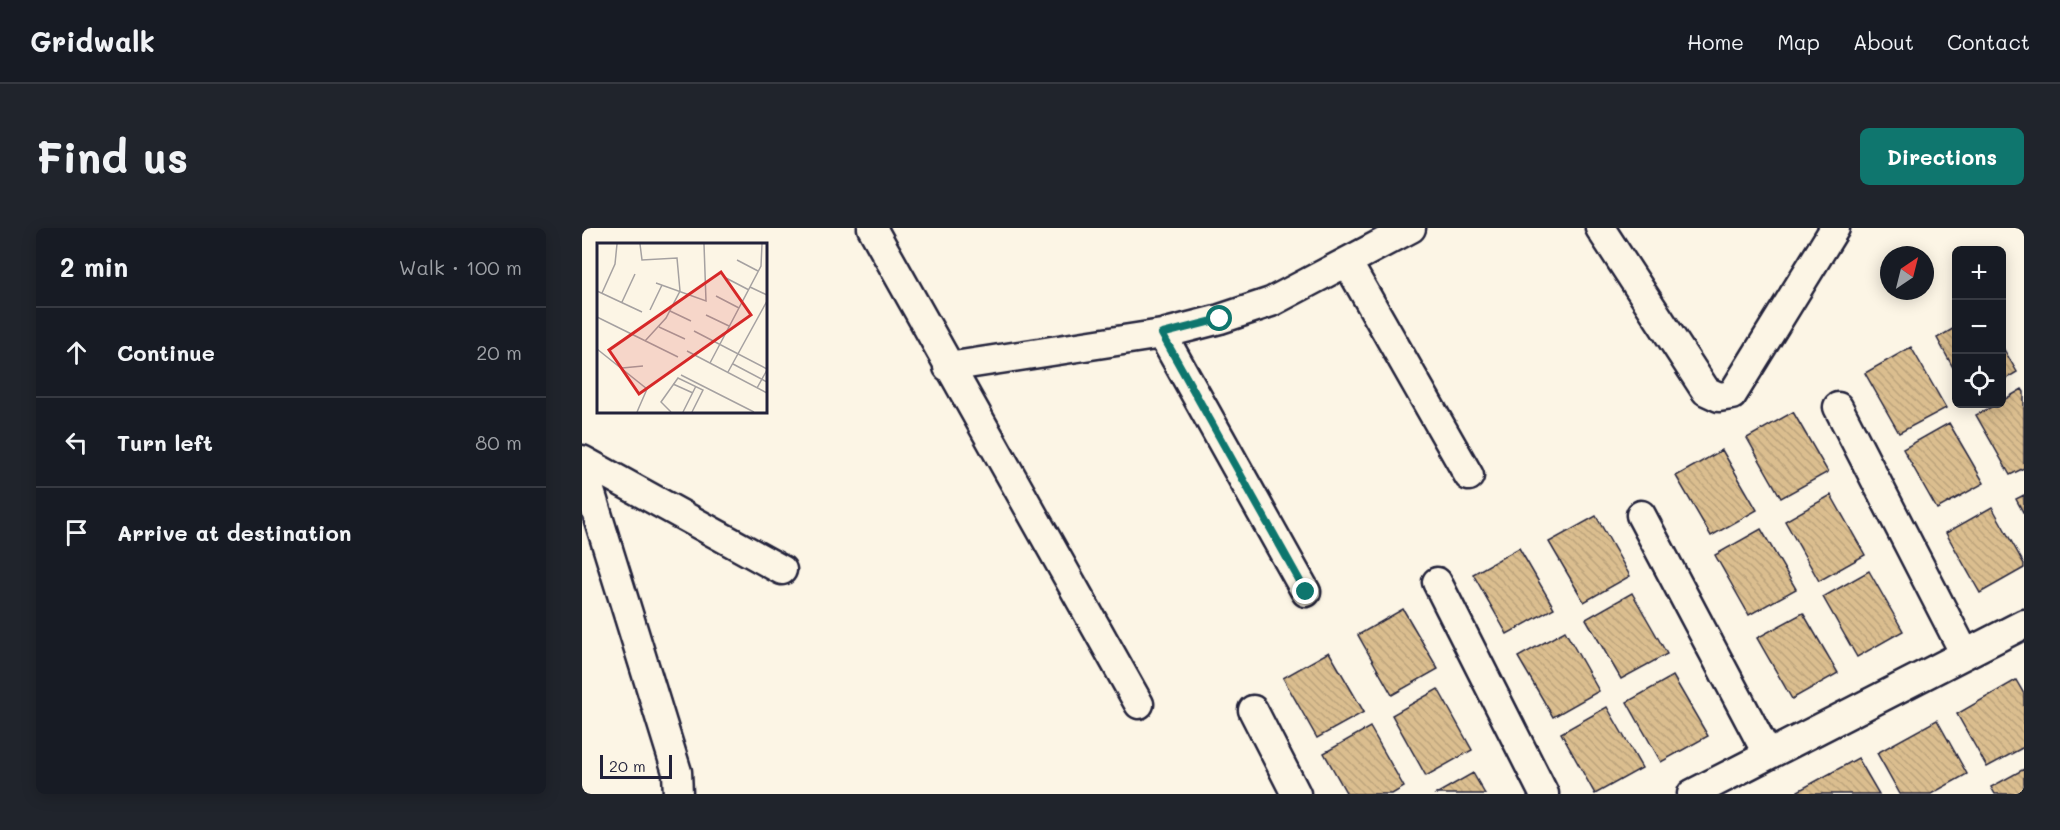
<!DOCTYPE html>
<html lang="en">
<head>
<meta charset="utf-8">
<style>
  :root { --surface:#171b24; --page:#20242c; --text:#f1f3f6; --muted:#9ea1a6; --line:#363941; --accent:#0f766e }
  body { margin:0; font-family:Mali,sans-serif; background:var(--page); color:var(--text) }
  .controls { position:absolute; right:18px; top:18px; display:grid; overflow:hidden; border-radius:9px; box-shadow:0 3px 15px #0003 }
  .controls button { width:54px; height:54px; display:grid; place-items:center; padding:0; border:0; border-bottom:2px solid var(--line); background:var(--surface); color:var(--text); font:30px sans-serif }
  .compass { position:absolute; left:1298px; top:18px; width:54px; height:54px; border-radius:50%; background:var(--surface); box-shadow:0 3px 15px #0003; rotate:35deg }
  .scale { position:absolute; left:18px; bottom:15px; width:72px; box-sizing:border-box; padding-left:6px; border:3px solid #22223b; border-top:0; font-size:16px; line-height:21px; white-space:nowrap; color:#22223b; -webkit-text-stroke:4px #fcf5e5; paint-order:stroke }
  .stop { position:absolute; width:18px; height:18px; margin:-14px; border:4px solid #0f766e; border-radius:50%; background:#fff }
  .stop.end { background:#0f766e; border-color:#fff; box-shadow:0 2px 6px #0008 }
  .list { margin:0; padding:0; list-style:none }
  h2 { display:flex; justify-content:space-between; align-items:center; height:78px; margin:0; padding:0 24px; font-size:26px }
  h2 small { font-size:20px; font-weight:400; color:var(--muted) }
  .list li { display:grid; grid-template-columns:39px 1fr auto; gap:18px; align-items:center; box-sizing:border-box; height:90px; padding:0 24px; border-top:2px solid var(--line) }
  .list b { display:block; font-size:22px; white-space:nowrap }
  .list em { font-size:20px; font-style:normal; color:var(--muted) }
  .icon { flex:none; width:33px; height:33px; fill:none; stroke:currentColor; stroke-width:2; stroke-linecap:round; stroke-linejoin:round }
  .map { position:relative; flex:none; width:1442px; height:566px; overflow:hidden; border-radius:9px }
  header { display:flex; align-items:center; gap:36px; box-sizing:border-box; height:84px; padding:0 30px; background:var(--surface); border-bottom:2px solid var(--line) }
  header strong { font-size:28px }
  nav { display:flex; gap:33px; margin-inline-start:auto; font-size:21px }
  .intro { display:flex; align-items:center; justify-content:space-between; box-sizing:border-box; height:144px; padding:0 36px }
  h1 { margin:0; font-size:42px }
  .button { padding:15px 27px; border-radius:9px; background:var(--accent); color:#fff; font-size:21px; font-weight:700 }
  main { display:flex; gap:36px; padding:0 36px }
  aside { flex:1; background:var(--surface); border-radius:9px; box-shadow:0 3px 15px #0003 }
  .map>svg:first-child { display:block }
</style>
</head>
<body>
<header>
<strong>Gridwalk</strong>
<nav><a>Home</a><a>Map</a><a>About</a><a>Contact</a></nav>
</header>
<div class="intro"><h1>Find us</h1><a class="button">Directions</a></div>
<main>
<aside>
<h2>2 min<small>Walk · 100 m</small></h2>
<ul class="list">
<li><svg class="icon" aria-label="ahead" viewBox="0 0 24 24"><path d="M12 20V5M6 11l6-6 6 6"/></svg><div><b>Continue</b></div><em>20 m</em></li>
<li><svg class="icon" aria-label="left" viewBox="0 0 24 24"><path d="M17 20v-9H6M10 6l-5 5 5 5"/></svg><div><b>Turn left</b></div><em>80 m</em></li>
<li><svg class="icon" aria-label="arrive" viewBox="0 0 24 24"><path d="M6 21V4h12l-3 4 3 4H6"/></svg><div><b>Arrive at destination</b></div></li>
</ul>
</aside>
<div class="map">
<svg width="1442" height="566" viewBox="0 0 1442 566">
  <defs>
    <pattern id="building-back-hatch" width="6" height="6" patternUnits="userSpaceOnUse" patternTransform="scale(1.5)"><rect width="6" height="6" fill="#dbbe8f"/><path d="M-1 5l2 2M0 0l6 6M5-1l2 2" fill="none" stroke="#bca37c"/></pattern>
  </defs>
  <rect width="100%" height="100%" fill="#fcf5e5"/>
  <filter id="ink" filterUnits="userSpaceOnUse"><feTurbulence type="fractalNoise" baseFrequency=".0167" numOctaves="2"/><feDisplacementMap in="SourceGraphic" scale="12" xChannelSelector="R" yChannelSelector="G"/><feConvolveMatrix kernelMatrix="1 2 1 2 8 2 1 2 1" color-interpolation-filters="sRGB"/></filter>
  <g filter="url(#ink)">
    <path fill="url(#building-back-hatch)" stroke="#22223b" stroke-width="1.5" d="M1374,99v46l-19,-35z
      M1420,118l15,26 -15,9z
      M1329,119l35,61 -47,25 -34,-60z
      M1440,161l2,3v76l-14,7 -34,-60 21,-11h5v-3z
      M1211,184l35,60 -47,26 -34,-60z
      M1367,195l35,60 -47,26 -34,-60z
      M1140,222l35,60 -46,26 -35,-60z
      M1249,267l34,60 -46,26 -34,-60z
      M1442,267v19l-8,-15z
      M1410,279l32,57v4l-44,25 -34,-60z
      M1014,288l34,60 -46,26 -35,-60z
      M1179,301l35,60 -47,26 -34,-60z
      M937,320l35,60 -47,26 -34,-60z
      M1287,343l34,60 -46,26 -34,-60z
      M1050,365l35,61 -46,25 -35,-60z
      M821,381l35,60 -46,26 -34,-60z
      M1221,385l35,60 -46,26 -35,-61z
      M983,403l34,60 -46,26 -35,-60z
      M747,424l35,60 -47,26 -34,-60z
      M1091,448l35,60 -47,26 -34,-60z
      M1434,452l8,14v53l-37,20 -30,-53z
      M856,461l34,61 -46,26 -34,-61z
      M1025,479l35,61 -47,26 -34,-61z
      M1355,492l30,54 -36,20h-31l-23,-41z
      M788,499l34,60 -12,7h-45l-23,-41z
      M1276,530l21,36h-79l-2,-3z
      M1442,541v25h-29l-4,-7z
      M891,545l12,21h-49z"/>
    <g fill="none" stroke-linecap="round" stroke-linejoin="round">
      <defs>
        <path id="minor" d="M290,0l267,476
          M1018,0l106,163 13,6 13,-2 103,-167
          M765,34l122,214
          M580,106l144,258
          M366,139l214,-33 58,-15 51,-17 140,-74
          M1256,179l127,247
          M0,232l200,110
          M0,237l95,307 1,22
          M1059,287l127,240
          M855,354l107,212
          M671,482l43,84
          M1110,566l332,-170"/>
      </defs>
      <use href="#minor" stroke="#22223b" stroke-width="33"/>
      <use href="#minor" stroke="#fcf5e5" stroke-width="28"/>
    </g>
  </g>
  <g fill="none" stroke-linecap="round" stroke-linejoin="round" filter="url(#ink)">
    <path stroke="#0f766e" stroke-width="8" d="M638,91l-58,15 144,258"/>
  </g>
  <g transform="translate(15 15)">
    <rect width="170" height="170" fill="#fcf5e5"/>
    <path fill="none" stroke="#a5a1a1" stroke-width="1.5" d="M43,1l2,16 35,-2 3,33 -14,27 -21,23M140,17l21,11M129,35l23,12M59,40l50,18 -2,-57M153,44l17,8M0,48l45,21M5,50l13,-29 2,-20M119,53l23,12M25,59l13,-28M53,67l12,-25M73,68l21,10M109,72l23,11M0,74l81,40M62,84l26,12M97,88l73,38M0,106l50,40 -10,23M90,108l80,42M113,120l51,-97 1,-22M136,121l34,18M25,125l21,-2M131,129l39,-71M84,132l73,37M76,141l20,9M160,145l10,-18M74,169l-10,-10 17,-24 25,12 -11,22M86,169l13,-26"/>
    <path fill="#d62828" fill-opacity="0.15" stroke="#d62828" stroke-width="3" d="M124,29l30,43 -112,79 -30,-44z"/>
    <rect width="170" height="170" fill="none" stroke="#22223b" stroke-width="3"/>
  </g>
</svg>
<div class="controls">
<button>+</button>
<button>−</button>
<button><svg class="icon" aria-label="locate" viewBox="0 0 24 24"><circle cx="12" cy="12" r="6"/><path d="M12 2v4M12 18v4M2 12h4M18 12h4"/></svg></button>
</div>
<svg class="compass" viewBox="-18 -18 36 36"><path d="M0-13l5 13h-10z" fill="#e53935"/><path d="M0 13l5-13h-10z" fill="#9ea1a6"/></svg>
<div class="scale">20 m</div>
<div class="stop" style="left:638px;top:91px"></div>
<div class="stop end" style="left:724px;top:364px"></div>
</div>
</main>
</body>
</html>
